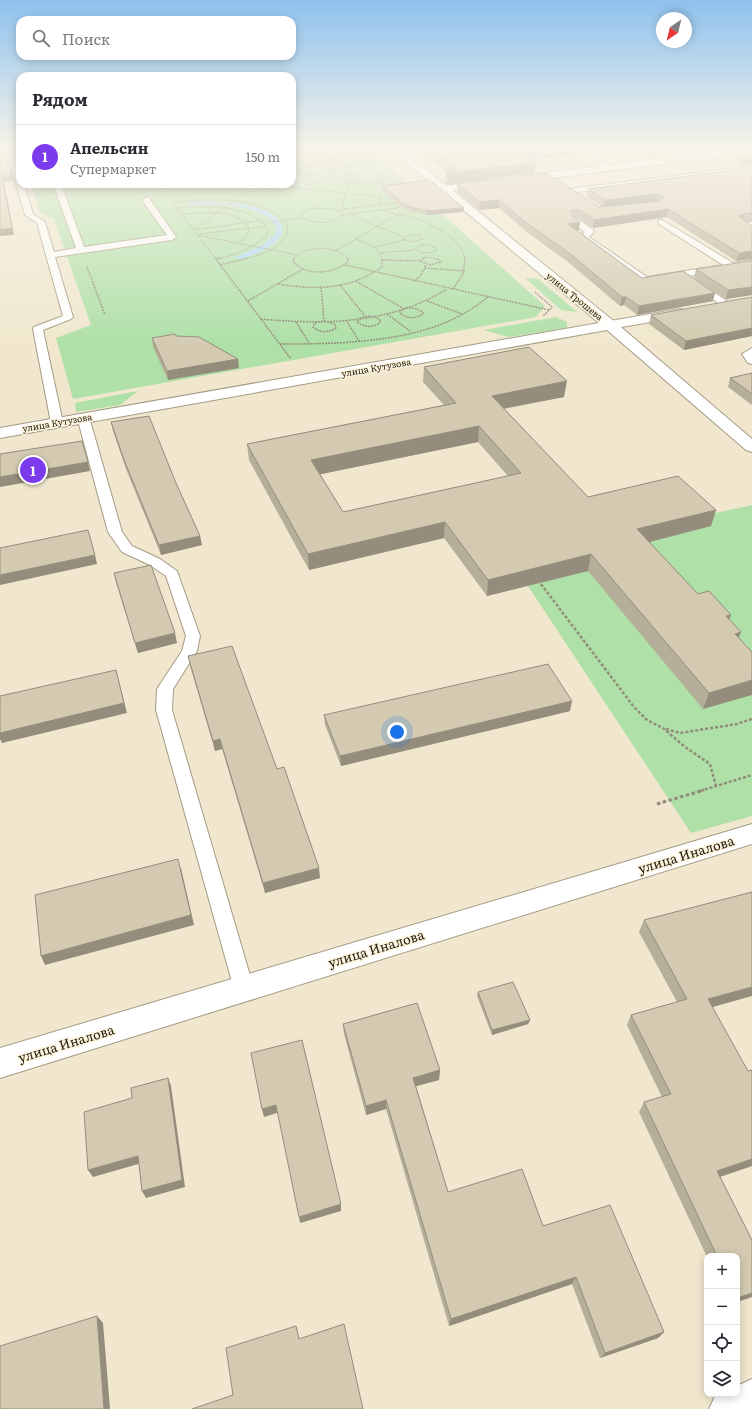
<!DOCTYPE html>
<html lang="ru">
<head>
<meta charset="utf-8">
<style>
  :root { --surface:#fff; --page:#f7f7f7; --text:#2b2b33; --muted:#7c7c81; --line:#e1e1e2; --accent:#7c3aed }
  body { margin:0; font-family:Literata,serif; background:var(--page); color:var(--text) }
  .controls { position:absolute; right:12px; bottom:12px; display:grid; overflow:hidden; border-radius:8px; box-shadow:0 2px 10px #0003 }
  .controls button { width:36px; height:36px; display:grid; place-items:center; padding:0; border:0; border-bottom:1px solid var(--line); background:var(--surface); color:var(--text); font:20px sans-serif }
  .compass { position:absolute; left:656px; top:12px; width:36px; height:36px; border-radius:50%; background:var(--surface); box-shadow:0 2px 10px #0003; rotate:215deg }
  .you { position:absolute; left:397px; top:732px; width:14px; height:14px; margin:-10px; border:3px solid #fff; border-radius:50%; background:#1a73e8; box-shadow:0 0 0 6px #1a73e833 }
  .badge { display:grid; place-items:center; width:26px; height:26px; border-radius:50%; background:var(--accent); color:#fff; font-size:13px; font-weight:700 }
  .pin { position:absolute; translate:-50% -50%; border:2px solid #fff; box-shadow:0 1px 4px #0006 }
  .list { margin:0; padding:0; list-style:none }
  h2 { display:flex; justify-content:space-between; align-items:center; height:52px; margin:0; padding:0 16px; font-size:17px }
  h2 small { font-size:13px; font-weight:400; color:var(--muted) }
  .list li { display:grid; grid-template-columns:26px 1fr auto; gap:12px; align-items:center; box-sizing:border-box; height:64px; padding:0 16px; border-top:1px solid var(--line) }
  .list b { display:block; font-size:15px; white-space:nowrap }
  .list p { margin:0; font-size:13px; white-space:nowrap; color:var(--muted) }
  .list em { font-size:13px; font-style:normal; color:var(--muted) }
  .icon { flex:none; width:22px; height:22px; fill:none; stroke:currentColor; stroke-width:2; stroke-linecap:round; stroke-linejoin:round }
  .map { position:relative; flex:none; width:752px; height:1409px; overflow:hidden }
  .search { position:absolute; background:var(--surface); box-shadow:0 2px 10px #0003; left:16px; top:16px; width:280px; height:44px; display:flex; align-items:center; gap:10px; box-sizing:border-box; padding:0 14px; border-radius:12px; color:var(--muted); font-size:15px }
  .panel { position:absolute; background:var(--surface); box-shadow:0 2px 10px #0003; left:16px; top:72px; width:280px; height:116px; border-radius:12px }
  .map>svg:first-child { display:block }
</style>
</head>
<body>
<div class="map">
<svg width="752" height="1409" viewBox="0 0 752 1409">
  <rect width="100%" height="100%" fill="#f0e7ce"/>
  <path fill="#aee0a7" d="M292,148h76l177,158 -9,11 -463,82 -17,-61 35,-13 -37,-106 -14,-6 -9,-29h261z
    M525,278l13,1 39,33 -16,-2z
    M556,317l11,5v6l-58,9 -25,-7z
    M138,391l-18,14 -44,7 -1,-9z
    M752,505v311l-61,17 -163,-247 17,-35z"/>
  <path fill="#a7d7f8" d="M190,202c21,-1 98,-1 92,32 -10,15 -27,21 -43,25l-5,-2c24,-7 69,-29 20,-46 -20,-8 -43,-7 -64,-6z"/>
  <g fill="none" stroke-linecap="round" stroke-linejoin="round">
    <defs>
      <path id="service" d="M6,148h7l7,24v12h4l9,30 12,8 9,30 22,-4 -23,-64h8l23,63 83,-12 -25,-35 4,-2h3l27,39 -4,3 -117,17 18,60 -2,2 -28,11 20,93 -2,2h-8l-2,-2 -18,-94 1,-2 29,-11 -26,-93 -12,-8z
        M440,148h15l-4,2 -46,9 -4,-2 4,-2z
        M572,148h9l34,20 -4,2h-3z
        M674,148h9l15,9 -4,2h-3z
        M752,166v4l-183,23 -4,-2 4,-2z
        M572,219h6l15,11 1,2 -5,5 58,40 76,-12 -64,-41 -1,-2 1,-2h3l71,43 19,-3v6l-107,17 -3,-1 -61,-43 -1,-2 5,-5 -13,-9z
        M752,222v4l-1,1h1v7l-14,-9 4,-2z
        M697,281l33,22 2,2 -2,2h-6l-30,-21 -2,-2z
        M752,348v16l-4,-1 -6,-9z
        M83,414l4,1 2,2 33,115 10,14 28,13 17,12 23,65 -3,15 -24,38 -1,21 82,279 -3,7 -7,3 -7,-3 -3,-7 -78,-279 1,-21 25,-38 4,-15 -20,-60 -16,-11 -28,-13 -14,-20 -31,-115 2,-2z"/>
      <path id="minor" d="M745,148h7v5l-231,29 -5,-3 5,-3z
        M487,180l5,3 -1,2 -47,7 -5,-3 5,-3z
        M680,309l5,1 2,3 -2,3 -75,13 -5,-1 -2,-3 2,-3 5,-1z
        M752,824v20l-752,234v-30z
        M752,1379v30h-43l6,-13 3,-2h19v-8z"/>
      <path id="tertiary" d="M0,148h9l-2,2 -7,1z
        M389,148h11l215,174 137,117v13l-6,-2 -139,-120 -607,108v-10l599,-105z"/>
    </defs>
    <use href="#service" stroke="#a49b84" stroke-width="2"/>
    <use href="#minor" stroke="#a49b84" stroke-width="2"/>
    <use href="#tertiary" stroke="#a49b84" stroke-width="2"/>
    <path stroke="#928c7a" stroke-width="1" stroke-dasharray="1.5 1" stroke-linecap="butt" d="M317,148c27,5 56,9 67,37l-6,15c2,16 24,14 36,18 19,7 47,19 51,41
      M295,156l25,5
      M292,158l12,-10
      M328,159l10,1 3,2 -11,4 -10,-3 2,-3z
      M338,167h10l6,3 -9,3 -11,-2v-2z
      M292,169l12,4 7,5 1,7 -2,4
      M298,170l23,-6
      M308,175l26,-4
      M347,175l11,1 2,3 -9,2 -9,-3 1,-2z
      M313,181l29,-3
      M349,181l-7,25c18,17 40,21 62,31
      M350,183h33
      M159,184l4,5
      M236,184c8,12 29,7 40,2
      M276,186l116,12
      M173,203c26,-4 53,-5 79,1 16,4 51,19 28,39 -10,9 -24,13 -36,16
      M396,203h-4l5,5 4,-1
      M174,204l42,55
      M178,208c31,-2 67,-5 90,20l-2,9c-15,11 -31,19 -50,22
      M315,208l18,1 8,3 1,3c-11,10 -30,10 -41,1l3,-5z
      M337,210l55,-7 -5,-4
      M182,214c16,-1 66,-6 67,17l-5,8 -11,6
      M265,223l37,-5
      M194,230l69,-10
      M194,230l54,-40
      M199,234l68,-8
      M197,235l100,20
      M408,235h12l3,4 -10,3 -10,-3z
      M356,239l20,9 6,11
      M420,245h8l8,3v2c-7,4 -14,4 -21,-1z
      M374,247l31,-7
      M335,251l63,-36 2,-4 -3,-3 -55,7
      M380,253l35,-3
      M294,259c9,-14 45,-14 54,0
      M422,259l3,-2 13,2"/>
    <path stroke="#928c7a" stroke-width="1.5" stroke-dasharray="2 1" stroke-linecap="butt" d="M215,258l76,101
      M294,258l-1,3c13,16 40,13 55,1v-4
      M424,258l-4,3 10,4 11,-3 -4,-4
      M216,259l6,-1
      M382,260l38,1
      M220,265l28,-7
      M345,265l204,45
      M425,265v3l40,3
      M87,267l18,48
      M356,281l48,28
      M414,281l6,-5 5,-8
      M278,284c39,6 71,6 104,-17v-9
      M340,285l25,31
      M321,287l3,34
      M453,289l10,-15 2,-16
      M535,292l17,15 -9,9
      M248,301l55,-32
      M427,301l35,13
      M406,308h8l9,4v2c-8,5 -16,5 -23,-1v-2z
      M387,314l23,17
      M368,316l8,1 5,4c-6,8 -17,6 -24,1l3,-4z
      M261,319c65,6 129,5 186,-30
      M346,320l13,21
      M324,321l11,3 1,4c-8,5 -16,5 -23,-1l2,-4z
      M296,322l13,21
      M280,344c58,0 137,-1 188,-33 7,-4 13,-9 20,-14"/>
    <path stroke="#928c7a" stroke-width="2.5" stroke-dasharray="3 2" stroke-linecap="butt" d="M541,584l93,123 13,13 16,8 22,19 25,17 6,22
      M666,729l14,4 57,-9 15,-5
      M700,791l52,-16"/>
    <path stroke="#928c7a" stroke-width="3" stroke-dasharray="3.5 2.5" stroke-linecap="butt" d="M657,804l47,-14"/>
    <use href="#service" fill="#fff" fill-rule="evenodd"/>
    <use href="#minor" fill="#fff" fill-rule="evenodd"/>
    <use href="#tertiary" fill="#fff" fill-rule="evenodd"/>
  </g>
  <path fill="#b5ae98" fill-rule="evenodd" d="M423,148h156v6l-48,6 5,3 -2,10 -87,11 -2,-1 1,-11 -17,-14v-9h-4z
    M584,148h43l-36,4z
    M752,148v73h-7l7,5 -16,35 -69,-44 -74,11 -14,-10h-4l4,12h-2l65,48 71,23 -76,14 -13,-10 -4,1 -52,-44 -41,-30 -28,-24 -20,2 -22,-18v-8l142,23h4l-16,-10 1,-8 153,-20 1,-3h-3l-1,-10 2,-7z
    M383,186l81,22 -1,4 -36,3 -14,-3 -10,-4 -21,-18z
    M752,259v36l-26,4 -32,-21 2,-9 54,-8v-1z
    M752,297v39l-68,14 -35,-26 2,-9z
    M176,336l62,23 1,9 -71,12 -15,-33 -1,-9z
    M424,367l140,30 -60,12 84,88 128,13 -5,16 -62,16 49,52 31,26 12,12 -38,77 -115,-138 -101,25 -43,-58 -135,32 -60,-110 -2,-16 197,-39 -21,-23zM478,442l30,34 -165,36 -23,-38z
    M752,373v32l-24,-18 2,-9z
    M111,422l65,61 24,53 2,9 -41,10 -35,-86 -13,-38z
    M114,573l63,70 -39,10 -22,-70z
    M188,656l89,113 43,109 -55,15 -43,-144 -7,2 -25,-85z
    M570,711l-229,55 -16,-41 -1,-10z
    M644,920l68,87 36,64 4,-1v96l-32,11 32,63 -15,62v-46h-30v1l-68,-145 5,-10 18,-5 -35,-72 4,-10 46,-13 -38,-70z
    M478,992l52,28 -2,4 -36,11 -15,-39z
    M343,1024l97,46 -1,10 -23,6 32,106 95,34 121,106 -6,6 -58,20 -28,-74 -123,42 -63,-217 -20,6 -22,-81z"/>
  <path fill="#948d7c" d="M544,148h35v6l-61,7 1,-10z
    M592,148h35l-36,4z
    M752,157v8l-13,1 2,-7z
    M536,163l-2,10 -87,11 1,-11z
    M12,175l1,5 -9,2 10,53 -14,1 2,-60z
    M658,194l-1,8 -54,5 2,-7z
    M499,200v8l-20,2 1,-8z
    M464,208l-1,4 -36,3v-4z
    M668,209l-1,8 -74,11 1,-8z
    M744,214l-2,8 -3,-6z
    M580,222l-1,8 -12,2 1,-8z
    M752,251v8l-16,2 3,-8z
    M752,287v8l-26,4 2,-9z
    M715,293l-2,8 -76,14 2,-9z
    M622,297h4l-2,8 -4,1z
    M752,328v8l-68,14 2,-9z
    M238,359l1,9 -71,12 -1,-9z
    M567,381l-3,16 -74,14 2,-15z
    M479,426l-1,16 -166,34 -1,-16z
    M88,462l2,9 -90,16v-10z
    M716,510l-5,16 -77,20 3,-17z
    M445,522l-1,16 -135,32 -1,-16z
    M200,536l2,9 -41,10 -2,-10z
    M591,554l-3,17 -101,25 1,-16z
    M95,555l2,9 -97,21v-10z
    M731,615l-6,16 1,-15z
    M741,632l-7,17 1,-15z
    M175,633l2,10 -39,10 -3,-10z
    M116,670l11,43 -125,30 -2,-4v-6z
    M752,680v15l-49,14 6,-16z
    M572,701l-2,10 -229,55 -1,-10z
    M220,739l2,10 -7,2 -2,-10z
    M181,868l13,57 -149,40 -4,-9z
    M319,868l1,10 -55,15 -2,-10z
    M752,987v9l-50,14 6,-11z
    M530,1020l-2,4 -36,11v-5z
    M440,1070l-1,10 -26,7v-9z
    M168,1078l3,8 14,101 -39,11 -4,-7z
    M386,1100v9l-20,6v-9z
    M276,1105l1,8 -13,4 -2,-8z
    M138,1156l4,7 -49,14 -5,-7z
    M752,1159v7l-42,14 7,-9z
    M341,1204v7l-41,12 -1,-6z
    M576,1277l-4,7 -123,42 2,-7z
    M752,1293v4l-15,5v-4z
    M97,1316l6,7 7,86h-6z
    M664,1332l-6,6 -58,20 5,-5z"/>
  <path fill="#d3cab1" stroke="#948d7c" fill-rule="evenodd" d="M0,148h3l9,27 -10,1 10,52 -12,2z
    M430,148h114l-25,3 17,12 -88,10 -2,-1 12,-2z
    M747,148h5v9l-11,2 -1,-10z
    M752,164v49l-8,1 -5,2 13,10v25l-13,2 -71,-44 -74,11 -14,-10h-8v6l8,6 -12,2 74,54 41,-7 32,22 -76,13 -13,-9h-4l-53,-44 -41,-29 -29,-24 -19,2 -23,-18 89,-11 53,34 60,-6 5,-4 -6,-3 -53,6 -17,-11 155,-20 -1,-3z
    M430,180l34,28 -37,3 -14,-3 -10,-4 -20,-18z
    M752,259v28l-24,3 -32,-21 55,-8 -1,-1z
    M752,297v31l-66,13 -35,-26z
    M175,334l1,2 23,1 39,22 -71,12 -15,-33z
    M529,347l38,34 -75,15 96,101 90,-21 38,34 -79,19 61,65 11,-3 22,24 -5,1 15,16 -6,2 17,18v28l-43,13 -118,-139 -103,26 -43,-58 -137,32 -61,-110 209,-41 -32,-36zM479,426l42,47 -178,39 -32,-52z
    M752,373v21l-22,-16z
    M149,416l27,67 24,53 -41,9 -35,-85 -13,-38z
    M82,441l6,21 -88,15v-23z
    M88,530l7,25 -95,20v-27z
    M151,565l24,68 -40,10 -21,-70z
    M232,646l45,123 7,-2 35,101 -56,15 -43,-144 -7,2 -25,-85z
    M548,664l24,37 -232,55 -16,-41z
    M116,670l8,33 -124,30v-37z
    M178,859l13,56 -150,41 -6,-61z
    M752,892v95l-44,12 40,72 4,-1v89l-35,12 35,69v53l-15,5v-42h-20l-73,-154 27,-8 -40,-79 56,-16 -43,-79z
    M513,982l17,38 -38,10 -14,-38z
    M417,1003l23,67 -27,8 35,114 74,-23 21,57 67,-21 54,127 -59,21 -29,-76 -125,42 -65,-219 -20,6 -23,-82z
    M302,1040l39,164 -42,13 -23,-112 -14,4 -11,-56z
    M168,1078l14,102 -40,11 -4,-35 -50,14 -4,-58 48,-14 -1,-10z
    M97,1316l7,93h-104v-63z
    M344,1324l19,85h-171l41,-14 -7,-47 70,-22 3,13z"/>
  <linearGradient id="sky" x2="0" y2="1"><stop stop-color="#8ec2ee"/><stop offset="0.43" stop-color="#f8f4e9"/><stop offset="1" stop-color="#f8f4e9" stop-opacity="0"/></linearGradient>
  <rect width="752" height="345" fill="url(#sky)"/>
  <g text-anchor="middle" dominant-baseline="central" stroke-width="3" stroke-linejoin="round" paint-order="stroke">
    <g font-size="9" fill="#1e1a11" stroke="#fef4db">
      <text transform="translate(575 296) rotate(39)">улица Трошева</text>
      <text transform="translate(376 367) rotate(-10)">улица Кутузова</text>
      <text transform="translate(57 422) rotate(-10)">улица Кутузова</text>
    </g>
    <g font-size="13" fill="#1e1a11" stroke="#fef4db">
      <text transform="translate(686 854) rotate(-17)">улица Иналова</text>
      <text transform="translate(376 948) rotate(-17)">улица Иналова</text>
      <text transform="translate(66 1043) rotate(-17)">улица Иналова</text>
    </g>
  </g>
</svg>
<div class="controls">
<button>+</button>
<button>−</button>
<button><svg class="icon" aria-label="locate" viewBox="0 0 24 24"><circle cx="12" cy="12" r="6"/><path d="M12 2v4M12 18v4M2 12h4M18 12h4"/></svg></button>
<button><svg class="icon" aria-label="layers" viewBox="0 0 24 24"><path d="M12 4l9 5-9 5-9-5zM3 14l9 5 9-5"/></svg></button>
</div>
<svg class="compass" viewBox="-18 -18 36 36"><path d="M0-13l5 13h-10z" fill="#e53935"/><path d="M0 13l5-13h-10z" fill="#7c7c81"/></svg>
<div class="you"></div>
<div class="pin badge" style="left:33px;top:470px">1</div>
<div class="search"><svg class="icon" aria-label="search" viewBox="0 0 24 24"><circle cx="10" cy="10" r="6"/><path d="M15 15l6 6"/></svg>Поиск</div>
<section class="panel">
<h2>Рядом<small></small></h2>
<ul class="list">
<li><span class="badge">1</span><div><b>Апельсин</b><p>Супермаркет</p></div><em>150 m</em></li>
</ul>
</section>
</div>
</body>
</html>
